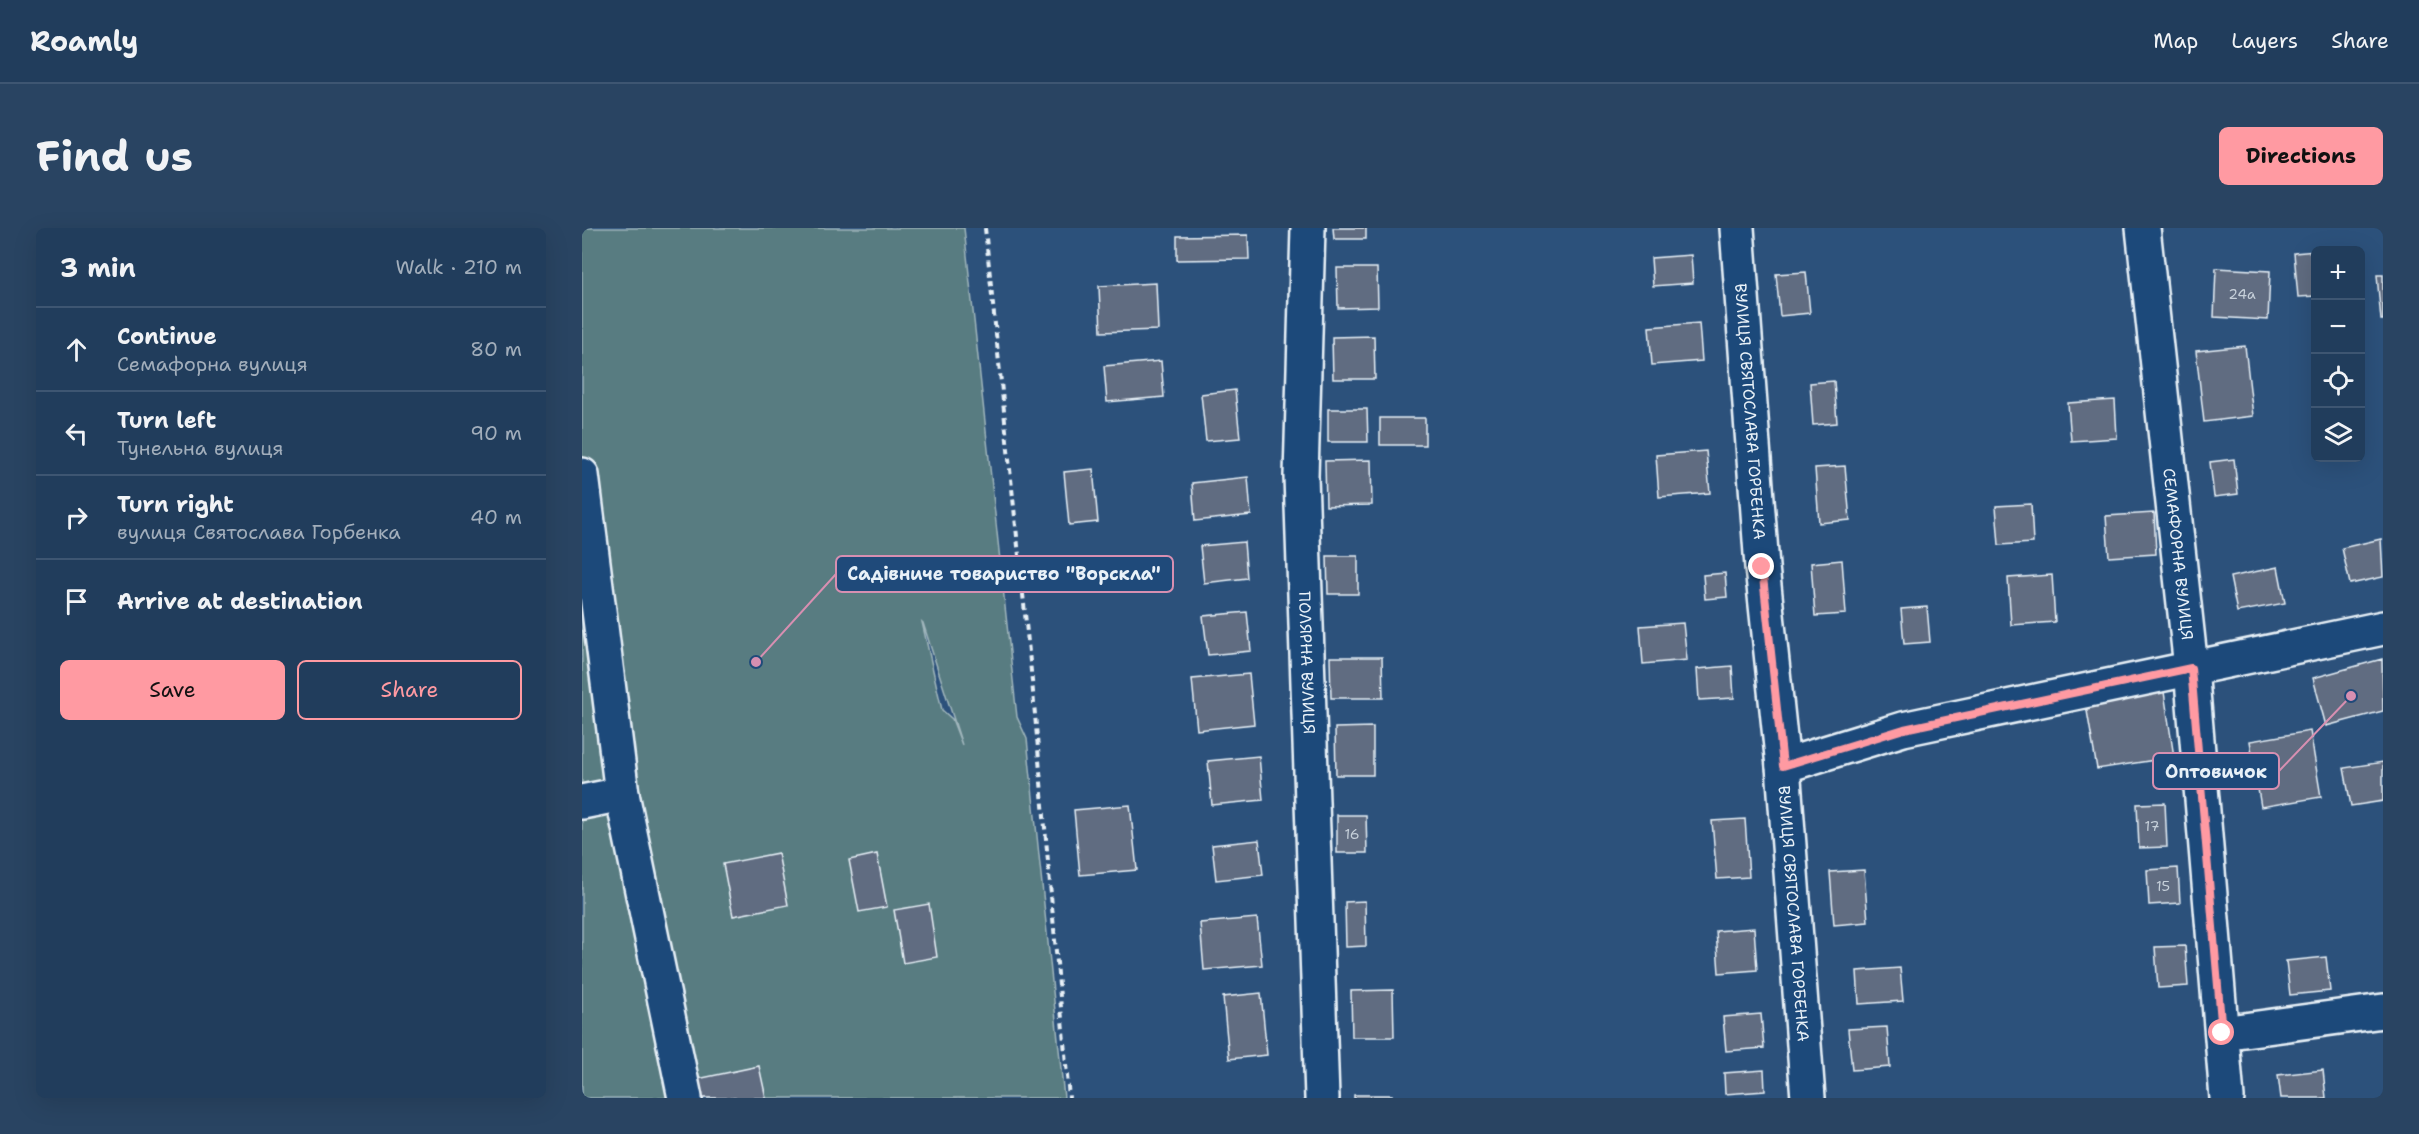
<!DOCTYPE html>
<html lang="en">
<head>
<meta charset="utf-8">
<style>
  :root { --surface:#213d5c; --page:#294462; --text:#f1f3f6; --muted:#a2aebb; --line:#3e5672; --accent:#ff9aa2 }
  body { margin:0; font-family:"Shantell Sans",sans-serif; background:var(--page); color:var(--text) }
  .controls { position:absolute; right:18px; top:18px; display:grid; overflow:hidden; border-radius:9px; box-shadow:0 6px 24px #0002 }
  .controls button { width:54px; height:54px; display:grid; place-items:center; padding:0; border:0; border-bottom:2px solid var(--line); background:var(--surface); color:var(--text); font:30px sans-serif }
  .stop { position:absolute; width:18px; height:18px; margin:-14px; border:4px solid #ff9aa2; border-radius:50%; background:#fff }
  .stop.end { background:#ff9aa2; border-color:#fff; box-shadow:0 2px 6px #0008 }
  .list { margin:0; padding:0; list-style:none }
  h2 { display:flex; justify-content:space-between; align-items:center; height:78px; margin:0; padding:0 24px; font-size:26px }
  h2 small { font-size:20px; font-weight:400; color:var(--muted) }
  .list li { display:grid; grid-template-columns:39px 1fr auto; gap:18px; align-items:center; box-sizing:border-box; height:84px; padding:0 24px; border-top:2px solid var(--line) }
  .list b { display:block; font-size:22px; white-space:nowrap }
  .list p { margin:0; font-size:20px; white-space:nowrap; color:var(--muted) }
  .list em { font-size:20px; font-style:normal; color:var(--muted) }
  .actions { display:flex; gap:12px; padding:18px 24px }
  .actions a { flex:1; padding:14px 0; border:2px solid var(--accent); border-radius:9px; text-align:center; font-size:21px; color:var(--accent) }
  .actions .main { background:var(--accent); color:#111 }
  .icon { flex:none; width:33px; height:33px; fill:none; stroke:currentColor; stroke-width:2; stroke-linecap:round; stroke-linejoin:round }
  .map { position:relative; flex:none; width:1801px; height:870px; overflow:hidden; border-radius:9px }
  header { display:flex; align-items:center; gap:36px; box-sizing:border-box; height:84px; padding:0 30px; background:var(--surface); border-bottom:2px solid var(--line) }
  header strong { font-size:28px }
  nav { display:flex; gap:33px; margin-inline-start:auto; font-size:21px }
  .intro { display:flex; align-items:center; justify-content:space-between; box-sizing:border-box; height:144px; padding:0 36px }
  h1 { margin:0; font-size:42px }
  .button { padding:15px 27px; border-radius:9px; background:var(--accent); color:#111; font-size:21px; font-weight:700 }
  main { display:flex; gap:36px; padding:0 36px }
  aside { flex:1; background:var(--surface); border-radius:9px; box-shadow:0 6px 24px #0002 }
  .map>svg:first-child { display:block }
</style>
</head>
<body>
<header>
<strong>Roamly</strong>
<nav><a>Map</a><a>Layers</a><a>Share</a></nav>
</header>
<div class="intro"><h1>Find us</h1><a class="button">Directions</a></div>
<main>
<aside>
<h2>3 min<small>Walk · 210 m</small></h2>
<ul class="list">
<li><svg class="icon" aria-label="ahead" viewBox="0 0 24 24"><path d="M12 20V5M6 11l6-6 6 6"/></svg><div><b>Continue</b><p>Семафорна вулиця</p></div><em>80 m</em></li>
<li><svg class="icon" aria-label="left" viewBox="0 0 24 24"><path d="M17 20v-9H6M10 6l-5 5 5 5"/></svg><div><b>Turn left</b><p>Тунельна вулиця</p></div><em>90 m</em></li>
<li><svg class="icon" aria-label="right" viewBox="0 0 24 24"><path d="M7 20v-9h11M14 6l5 5-5 5"/></svg><div><b>Turn right</b><p>вулиця Святослава Горбенка</p></div><em>40 m</em></li>
<li><svg class="icon" aria-label="arrive" viewBox="0 0 24 24"><path d="M6 21V4h12l-3 4 3 4H6"/></svg><div><b>Arrive at destination</b></div></li>
</ul>
<div class="actions"><a class="main">Save</a><a>Share</a></div>
</aside>
<div class="map">
<svg width="1801" height="870" viewBox="0 0 1801 870">
  <rect width="100%" height="100%" fill="#2c517b"/>
  <filter id="ink" filterUnits="userSpaceOnUse"><feTurbulence type="fractalNoise" baseFrequency=".0167" numOctaves="2"/><feDisplacementMap in="SourceGraphic" scale="12" xChannelSelector="R" yChannelSelector="G"/><feConvolveMatrix kernelMatrix="1 2 1 2 8 2 1 2 1" color-interpolation-filters="sRGB"/></filter>
  <g filter="url(#ink)">
    <path fill="#587b81" stroke="#a0b6bc" stroke-width="1.5" fill-rule="evenodd" d="M0,0h382l53,489 10,22 37,359h-482zM340,394l1,1 39,122 -10,-26 -10,-9z"/>
    <path fill="#616c81" stroke="#e8f1f8" stroke-width="1.5" d="M751,0h33v11h-32z
      M666,7l1,24 -72,1v-24z
      M1734,23v45l-18,1 -4,-44z
      M1109,27l2,28 -40,3 -2,-28z
      M755,40h40l1,39 -40,1z
      M1634,40l54,3 -2,49 -54,-3z
      M1224,44l4,41 -30,3 -4,-42z
      M1795,47h6v45h-2z
      M574,55l2,47 -57,2 -2,-46z
      M1117,95l3,38 -50,4 -3,-38z
      M792,108l1,43h-42l-1,-42z
      M1663,118l8,70 -49,6 -8,-71z
      M579,133l3,36 -57,5 -3,-36z
      M1252,153l3,42 -24,2 -3,-42z
      M653,162l5,48 -34,3 -5,-47z
      M1533,172l2,38 -46,3 -3,-38z
      M746,181h39l1,33h-40z
      M798,190h45v27h-45z
      M1124,223l4,42 -51,4 -3,-42z
      M1652,231l4,35 -24,3 -4,-35z
      M789,232l1,45 -46,1 -1,-45z
      M1263,238l5,54 -31,3 -4,-55z
      M511,241l5,53 -29,3 -5,-53z
      M666,249l3,38 -56,6 -3,-38z
      M1449,276l2,39 -34,2 -3,-39z
      M1572,285l2,41 -47,3 -3,-41z
      M1799,311l2,38 -33,7 -8,-36z
      M662,314l3,36 -43,5 -4,-37z
      M745,328h31v38h-30z
      M1260,332l4,54 -31,2 -4,-53z
      M1696,339l7,36 -48,9 -7,-35z
      M1143,345l2,24 -22,2 -2,-24z
      M1470,347l3,47 -44,3 -3,-47z
      M1345,379l3,35 -26,2 -3,-35z
      M665,384l4,39 -43,4 -5,-39z
      M1101,395l4,37 -44,4 -3,-38z
      M748,429h52l1,41h-52z
      M1800,431l1,52 -57,15 -13,-48z
      M1150,438l2,32 -35,2 -2,-31z
      M667,446l5,50 -57,6 -5,-51z
      M1582,464l10,65 -77,12 -11,-64z
      M791,499v48h-37l-1,-47z
      M1728,503l11,66 -60,10 -11,-66z
      M677,528l4,44 -51,5 -4,-44z
      M1801,534v39l-32,5 -7,-38z
      M1583,575l2,44 -28,1 -2,-44z
      M548,577l7,65 -57,5 -6,-65z
      M755,587h29l1,38h-30z
      M1163,591l4,58 -32,2 -5,-58z
      M677,612l4,35 -47,5 -4,-35z
      M196,625l10,52 -55,11 -10,-52z
      M295,626l10,53 -28,5 -10,-52z
      M1596,640l2,35 -31,2 -2,-35z
      M1282,642l4,52 -34,3 -4,-53z
      M783,673l1,45 -20,1 -1,-45z
      M347,676l8,53 -34,6 -9,-53z
      M675,690l5,47 -58,5 -4,-47z
      M1172,700l3,42 -38,3 -3,-42z
      M1603,718l3,40 -30,2 -3,-41z
      M1744,729l4,34 -40,4 -4,-34z
      M1318,740l3,33 -44,3 -2,-33z
      M811,762l1,47h-42l-1,-46z
      M679,765l6,62 -38,4 -6,-62z
      M1179,786l3,34 -38,3 -3,-34z
      M1305,799l3,40 -38,3 -4,-41z
      M177,838l7,32h-75l-3,-17z
      M1182,842l1,21 -40,3 -1,-21z
      M1741,842l3,28h-45l-3,-23z
      M772,867h38v3h-38z"/>
    <g fill="none" stroke-linecap="round" stroke-linejoin="round">
      <defs>
        <g id="minor">
          <path id="s1" d="M726,0l-7,248 21,622"/>
          <path id="s2" d="M1155,0l25,339 21,199 25,332"/>
          <path id="s3" d="M1561,0l48,440 36,430"/>
          <path d="M0,247l40,319 63,304"/>
          <path d="M1201,538l120,-37 480,-101"/>
          <path d="M0,574l40,-8"/>
          <path d="M1640,805l161,-22"/>
        </g>
      </defs>
      <use href="#minor" stroke="#e8f1f8" stroke-width="38"/>
      <path stroke="#e8f1f8" stroke-width="4" stroke-dasharray="6 4.5" stroke-linecap="butt" d="M403,0l47,453 37,417"/>
      <use href="#minor" stroke="#1f4a7a" stroke-width="33"/>
    </g>
  </g>
  <g fill="none" stroke-linecap="round" stroke-linejoin="round" filter="url(#ink)">
    <path stroke="#ff9aa2" stroke-width="8" d="M1180,339l21,199 121,-37 287,-61 31,365"/>
  </g>
  <g text-anchor="middle" dominant-baseline="central" stroke-width="4.5" stroke-linejoin="round" paint-order="stroke">
    <g font-size="14" fill="#c6d0da">
      <text x="1660" y="66">24а</text>
      <text x="1570" y="598">17</text>
      <text x="770" y="606">16</text>
      <text x="1581" y="658">15</text>
    </g>
    <g font-size="16" fill="#e8f1f8" stroke="#1f4a7a">
      <text stroke="none"><textPath href="#s2" startOffset="184">ВУЛИЦЯ СВЯТОСЛАВА ГОРБЕНКА</textPath></text>
      <text stroke="none"><textPath href="#s3" startOffset="328">СЕМАФОРНА ВУЛИЦЯ</textPath></text>
      <text stroke="none"><textPath href="#s1" startOffset="435">ПОЛЯРНА ВУЛИЦЯ</textPath></text>
      <text stroke="none"><textPath href="#s2" startOffset="688">ВУЛИЦЯ СВЯТОСЛАВА ГОРБЕНКА</textPath></text>
    </g>
  </g>
  <path fill="none" stroke="#d78fb1" stroke-width="2" d="M174 434L254 346M1769 468L1697 543"/>
  <g fill="#d78fb1" stroke="#1f4a7a" stroke-width="2">
    <circle cx="174" cy="434" r="6"/>
    <circle cx="1769" cy="468" r="6"/>
  </g>
  <g fill="#1f4a7a" stroke="#d78fb1" stroke-width="2">
    <rect x="254" y="328" width="337" height="36" rx="6"/>
    <rect x="1571" y="525" width="126" height="36" rx="6"/>
  </g>
  <g font-size="18" text-anchor="middle" font-weight="bold" fill="#e8f1f8">
    <text x="422" y="352">Садівниче товариство "Ворскла"</text>
    <text x="1634" y="550">Оптовичок</text>
  </g>
</svg>
<div class="controls">
<button>+</button>
<button>−</button>
<button><svg class="icon" aria-label="locate" viewBox="0 0 24 24"><circle cx="12" cy="12" r="6"/><path d="M12 2v4M12 18v4M2 12h4M18 12h4"/></svg></button>
<button><svg class="icon" aria-label="layers" viewBox="0 0 24 24"><path d="M12 4l9 5-9 5-9-5zM3 14l9 5 9-5"/></svg></button>
</div>
<div class="stop" style="left:1640px;top:805px"></div>
<div class="stop end" style="left:1180px;top:339px"></div>
</div>
</main>
</body>
</html>
